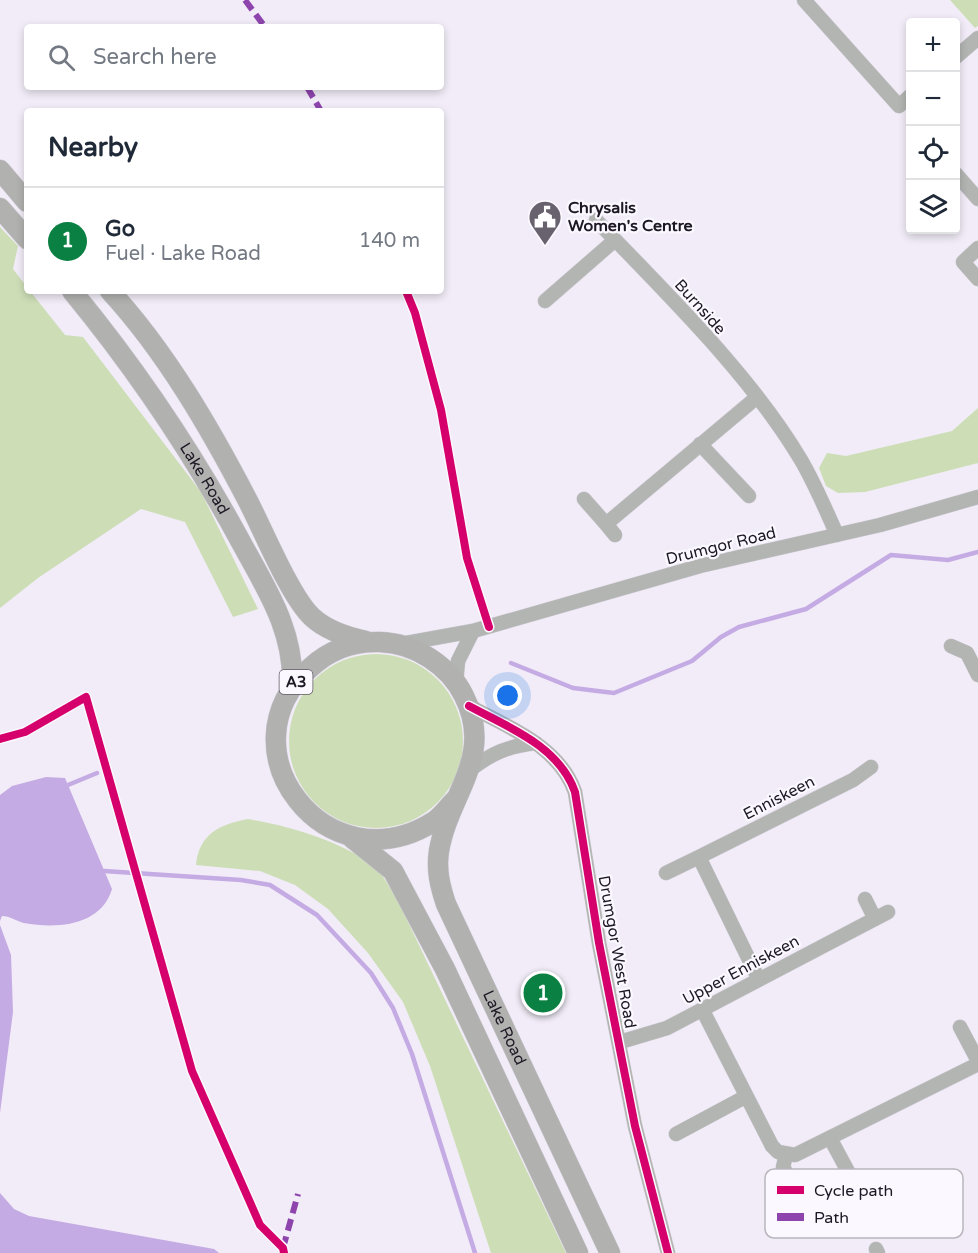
<!DOCTYPE html>
<html lang="en">
<head>
<meta charset="utf-8">
<style>
  :root { --surface:#fff; --page:#f6f6f7; --text:#1f2937; --muted:#747a83; --line:#e0e1e3; --accent:#0b8043 }
  body { margin:0; font-family:"Varela Round",sans-serif; background:var(--page); color:var(--text) }
  .controls { position:absolute; right:18px; top:18px; display:grid; overflow:hidden; border-radius:6px; box-shadow:0 3px 9px #0003 }
  .controls button { width:54px; height:54px; display:grid; place-items:center; padding:0; border:0; border-bottom:2px solid var(--line); background:var(--surface); color:var(--text); font:30px sans-serif }
  .you { position:absolute; left:508px; top:696px; width:21px; height:21px; margin:-15px; border:4px solid #fff; border-radius:50%; background:#1a73e8; box-shadow:0 0 0 9px #1a73e833 }
  .badge { display:grid; place-items:center; width:39px; height:39px; border-radius:50%; background:var(--accent); color:#fff; font-size:20px; font-weight:700 }
  .pin { position:absolute; translate:-50% -50%; border:3px solid #fff; box-shadow:0 2px 6px #0006 }
  .list { margin:0; padding:0; list-style:none }
  h2 { display:flex; justify-content:space-between; align-items:center; height:78px; margin:0; padding:0 24px; font-size:26px }
  h2 small { font-size:20px; font-weight:400; color:var(--muted) }
  .list li { display:grid; grid-template-columns:39px 1fr auto; gap:18px; align-items:center; box-sizing:border-box; height:108px; padding:0 24px; border-top:2px solid var(--line) }
  .list b { display:block; font-size:22px; white-space:nowrap }
  .list p { margin:0; font-size:20px; white-space:nowrap; color:var(--muted) }
  .list em { font-size:20px; font-style:normal; color:var(--muted) }
  .icon { flex:none; width:33px; height:33px; fill:none; stroke:currentColor; stroke-width:2; stroke-linecap:round; stroke-linejoin:round }
  .map { position:relative; flex:none; width:978px; height:1253px; overflow:hidden }
  .search { position:absolute; background:var(--surface); box-shadow:0 3px 9px #0003; left:24px; top:24px; width:420px; height:66px; display:flex; align-items:center; gap:15px; box-sizing:border-box; padding:0 21px; border-radius:6px; color:var(--muted); font-size:22px }
  .panel { position:absolute; background:var(--surface); box-shadow:0 3px 9px #0003; left:24px; top:108px; width:420px; height:186px; border-radius:6px }
  .map>svg:first-child { display:block }
</style>
</head>
<body>
<div class="map">
<svg width="978" height="1253" viewBox="0 0 978 1253">
  <rect width="100%" height="100%" fill="#f1ecf7"/>
  <path fill="#cddeb7" d="M950,0h28v26l-3,2z
    M0,227l18,19 -5,23 14,18v4h3l35,44 18,2 118,155 57,117 -25,8 -48,-95 -44,-13 -103,69 -38,30z
    M978,408v55l-113,29 -27,1 -12,-7 -7,-18 8,-15 19,3 106,-25z
    M289 741a87 87 0 1 1 174 0a87 87 0 1 1-174 0Z
    M248,819c37,6 107,25 132,54 7,8 12,19 18,28l168,352h-75l-61,-187 -27,-64 -35,-49 -40,-44 -33,-24 -35,-14 -64,-6c3,-31 24,-41 52,-46z"/>
  <path fill="#c5abe3" d="M46,777l19,1 47,111c-11,37 -55,40 -88,34 -8,-2 -14,-7 -22,-7l-2,5v-126l12,-9z
    M0,925l11,30 2,57 -13,101z
    M0,1193l14,16 15,7 185,33 5,4h-219z"/>
  <g fill="none" stroke-linecap="round" stroke-linejoin="round">
    <path stroke="#c5abe3" stroke-width="4.5" d="M511,663l62,25 41,5 78,-32 29,-24 18,-10 67,-18 85,-54 57,5 30,-8
      M68,785l29,-12
      M104,871l137,9 29,5 47,30 54,58 22,35 19,46 63,199"/>
    <defs>
      <path id="minor" d="M804,0l95,106 11,-10
        M956,57l22,-19
        M956,174l22,25
        M596,220c69,72 154,154 205,240 14,24 25,50 36,75
        M978,248l-15,14 15,17
        M545,301l70,-61
        M700,444l49,52
        M584,499l22,25
        M615,535l-9,-11 150,-126
        M401,644l72,-13 227,-65 180,-41 98,-28
        M951,646l16,7 11,22
        M456,683l2,-22 15,-30
        M469,706c39,21 90,40 106,86l24,151 36,183 33,127
        M470,770c22,-17 38,-24 66,-27
        M666,873l33,-16
        M865,899l10,20
        M758,978l-59,-121 154,-77 18,-13
        M702,1009l70,137 6,6 17,3 183,-91
        M960,1027l18,34
        M620,1042l47,-14 221,-116
        M676,1134l69,-37
        M830,1138l28,52
        M786,1155l-3,12 9,16
        M876,1249l2,4"/>
      <g id="highway">
        <path d="M0,170l27,32"/>
        <path d="M0,208l27,31"/>
        <path id="s1" d="M72,291c65,79 121,162 170,253 25,46 53,88 50,143"/>
        <path d="M110,291c56,61 100,137 138,210 15,29 43,97 64,116 15,14 35,20 54,24"/>
        <path id="s2" d="M455,800c-7,7 -14,17 -22,22 -106,66 -214,-73 -123,-154 19,-18 44,-27 70,-26 34,1 69,23 84,54 31,61 -16,99 -25,155 -3,19 1,35 7,53l164,349"/>
        <path d="M352,838l41,33 52,98 133,284"/>
      </g>
    </defs>
    <use href="#minor" stroke="#cbc7d0" stroke-width="15"/>
    <use href="#highway" stroke="#cbc7d0" stroke-width="21"/>
    <use href="#minor" stroke="#b2b5b1" stroke-width="14"/>
    <use href="#highway" stroke="#b1b1b0" stroke-width="20"/>
    <path stroke="#8e44ad" stroke-width="6" stroke-dasharray="12 6" stroke-linecap="butt" d="M245,0l20,27
      M307,87l14,24
      M283,1248l15,-54"/>
    <defs>
      <path id="cycleway" d="M406,291l9,22 26,97 26,148 22,69
        M469,706c39,21 90,40 106,86l24,151 36,183 33,127
        M0,739l25,-7 61,-35 106,374 68,154 23,23 1,5"/>
    </defs>
    <use href="#cycleway" stroke="#fbf8ff" stroke-width="11"/>
    <use href="#cycleway" stroke="#d6006c" stroke-width="8"/>
  </g>
  <defs>
    <symbol id="civic-pin" viewBox="-11 -11 22 30"><path d="M0 17L-7.5 6A9.5 9.5 0 1 1 7.5 6Z" fill="#68626e" stroke="#fbf8ff"/><path d="M-.6-6.5H3V-4.5H.6V-3L4-1V1h2V6H-6V1h2V-1L-.6-3ZM-1.2 2.5V6h2.4V2.5Z" fill="#fff"/></symbol>
  </defs>
  <g fill-rule="evenodd">
    <use href="#civic-pin" x="526" y="198" width="38" height="52"/>
  </g>
  <g text-anchor="middle" dominant-baseline="central" stroke-width="4.5" stroke-linejoin="round" paint-order="stroke">
    <rect fill="#fbf8ff" stroke="#605b66" stroke-width="1.5" x="279.5" y="670" width="33" height="24" rx="4.5"/>
    <g font-size="15" font-weight="bold" fill="#1e1824">
      <text x="296" y="682">A3</text>
    </g>
    <g font-size="16" font-weight="bold" fill="#1e1824" stroke="#fbf8ff" text-anchor="start">
      <text x="568" y="208">Chrysalis<tspan x="568" dy="18">Women's Centre</tspan></text>
    </g>
    <g font-size="16" fill="#1e1824" stroke="#fbf8ff">
      <text transform="translate(700 307) rotate(48)">Burnside</text>
      <text stroke="none"><textPath href="#s1" startOffset="230">Lake Road</textPath></text>
      <text transform="translate(721 546) rotate(-14)">Drumgor Road</text>
      <text transform="translate(779 798) rotate(-27)">Enniskeen</text>
      <text transform="translate(617 952) rotate(80)">Drumgor West Road</text>
      <text transform="translate(741 970) rotate(-28)">Upper Enniskeen</text>
      <text stroke="none"><textPath href="#s2" startOffset="864">Lake Road</textPath></text>
    </g>
  </g>
  <rect x="765" y="1169" width="198" height="69" rx="9" fill="#fbf8ff" stroke="#b9b5bd" stroke-width="1.5"/>
  <rect x="777" y="1186" width="27" height="8" fill="#d6006c"/>
  <rect x="777" y="1213" width="27" height="8" fill="#8e44ad"/>
  <g font-size="16" fill="#1e1824">
    <text x="814" y="1196">Cycle path</text>
    <text x="814" y="1223">Path</text>
  </g>
</svg>
<div class="controls">
<button>+</button>
<button>−</button>
<button><svg class="icon" aria-label="locate" viewBox="0 0 24 24"><circle cx="12" cy="12" r="6"/><path d="M12 2v4M12 18v4M2 12h4M18 12h4"/></svg></button>
<button><svg class="icon" aria-label="layers" viewBox="0 0 24 24"><path d="M12 4l9 5-9 5-9-5zM3 14l9 5 9-5"/></svg></button>
</div>
<div class="you"></div>
<div class="pin badge" style="left:543px;top:993px">1</div>
<div class="search"><svg class="icon" aria-label="search" viewBox="0 0 24 24"><circle cx="10" cy="10" r="6"/><path d="M15 15l6 6"/></svg>Search here</div>
<section class="panel">
<h2>Nearby<small></small></h2>
<ul class="list">
<li><span class="badge">1</span><div><b>Go</b><p>Fuel · Lake Road</p></div><em>140 m</em></li>
</ul>
</section>
</div>
</body>
</html>
